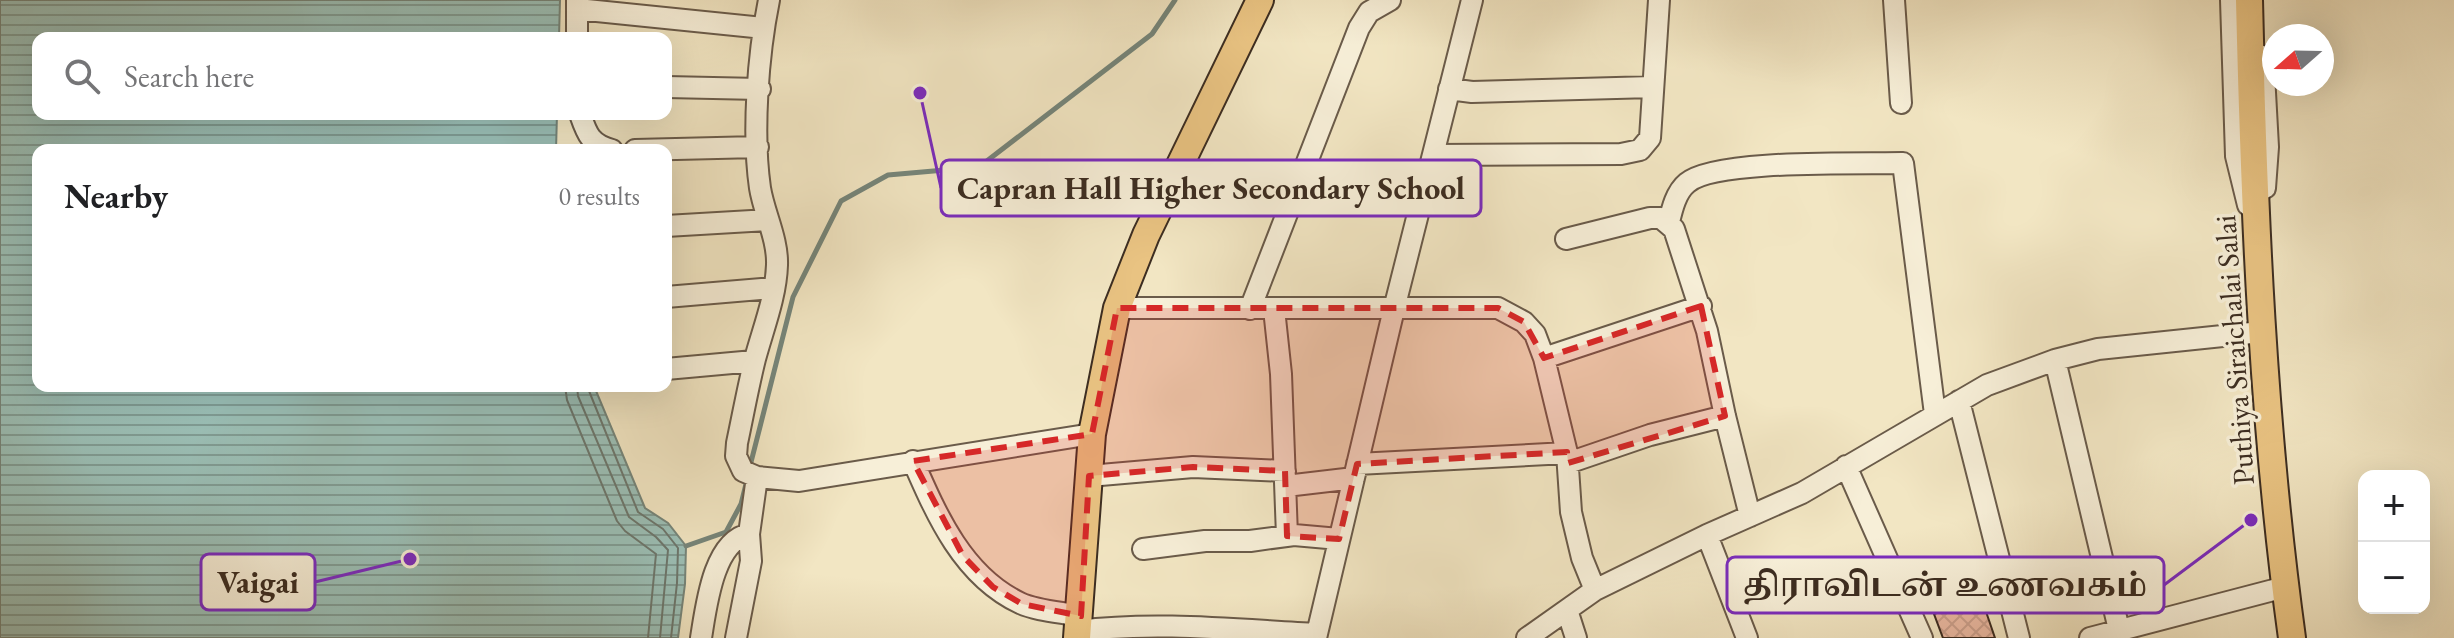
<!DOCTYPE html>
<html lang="en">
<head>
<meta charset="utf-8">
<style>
  :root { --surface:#fff; --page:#f2f2f2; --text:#202124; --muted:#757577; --line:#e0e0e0 }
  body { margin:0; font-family:"EB Garamond","Noto Serif Tamil",serif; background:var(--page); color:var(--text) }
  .controls { position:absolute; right:24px; bottom:24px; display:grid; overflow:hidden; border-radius:16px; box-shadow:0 8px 32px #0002 }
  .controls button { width:72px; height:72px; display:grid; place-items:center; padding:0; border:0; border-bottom:2px solid var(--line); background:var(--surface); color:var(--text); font:40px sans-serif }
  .compass { position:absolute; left:2262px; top:24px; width:72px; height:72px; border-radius:50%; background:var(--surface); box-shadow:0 8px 32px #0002; rotate:250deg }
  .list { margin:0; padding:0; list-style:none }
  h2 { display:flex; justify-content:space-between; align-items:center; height:104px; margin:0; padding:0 32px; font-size:34px }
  h2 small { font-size:26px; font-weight:400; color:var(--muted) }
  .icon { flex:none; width:44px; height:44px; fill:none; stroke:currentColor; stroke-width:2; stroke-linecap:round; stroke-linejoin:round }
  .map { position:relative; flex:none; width:2454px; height:638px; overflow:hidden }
  .search { position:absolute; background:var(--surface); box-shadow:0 8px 32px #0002; left:32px; top:32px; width:640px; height:88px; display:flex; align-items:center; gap:20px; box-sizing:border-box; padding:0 28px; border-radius:16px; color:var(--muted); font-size:30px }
  .panel { position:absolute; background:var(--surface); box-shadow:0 8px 32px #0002; left:32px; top:144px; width:640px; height:248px; border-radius:16px }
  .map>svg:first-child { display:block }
</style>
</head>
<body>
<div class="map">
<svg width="2454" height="638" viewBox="0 0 2454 638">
  <defs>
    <pattern id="water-rules" width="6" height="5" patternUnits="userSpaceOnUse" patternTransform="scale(2)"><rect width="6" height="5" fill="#9bbfb6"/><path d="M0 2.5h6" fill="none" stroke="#809c94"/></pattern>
    <pattern id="building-cross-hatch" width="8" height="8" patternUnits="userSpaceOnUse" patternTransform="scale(2)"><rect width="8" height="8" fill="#e9b8a1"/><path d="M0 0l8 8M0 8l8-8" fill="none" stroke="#c99e8a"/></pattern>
  </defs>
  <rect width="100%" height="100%" fill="#f2e6c3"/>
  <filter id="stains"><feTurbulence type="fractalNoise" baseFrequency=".0025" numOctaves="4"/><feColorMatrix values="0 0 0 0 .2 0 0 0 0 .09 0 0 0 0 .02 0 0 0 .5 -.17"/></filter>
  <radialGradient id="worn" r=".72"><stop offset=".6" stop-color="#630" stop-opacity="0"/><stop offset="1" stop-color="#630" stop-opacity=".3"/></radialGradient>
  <path fill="url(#water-rules)" stroke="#75857a" stroke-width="2" d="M0,0h560l-1,38h-521v76h519l-1,36h-518v236h556l51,122 23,15 18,23 -1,38 -7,54h-678z"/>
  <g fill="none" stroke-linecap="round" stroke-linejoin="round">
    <path stroke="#6c766c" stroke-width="2" d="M565,386l2,14 50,121 8,10 31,23 -8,84
      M577,386l1,10 51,121 27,20 12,13 -8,88
      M587,386l51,126 25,17 15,19 -1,35 -6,55"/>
    <path stroke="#75857a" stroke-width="5" d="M749,470l44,-173 48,-96 47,-26 91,-8 173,-133 23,-34
      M686,546l40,-14 15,-28 6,-24"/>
  </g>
  <path fill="url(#building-cross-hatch)" stroke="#3c2d21" stroke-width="2" d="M1981,597l14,41h-52l-9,-24z"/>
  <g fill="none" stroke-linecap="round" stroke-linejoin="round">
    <defs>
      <path id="minor" d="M769,0c-11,54 -17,133 -9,188 4,25 18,51 17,77 -1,32 -14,64 -22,94 -7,28 -12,56 -18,84l-1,13 7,15 14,6 42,4 293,-47
        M1894,0l7,103
        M2231,0l5,156 12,49
        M577,9l187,19
        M577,38v-38
        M2263,56l5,91 -3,41
        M666,87l94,2
        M1449,89l23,3 181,-5
        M580,114c7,20 10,30 32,36
        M635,150l123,-3
        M1433,155l188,-1 19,-4 10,-12 9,-138
        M1669,222c3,-13 7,-30 18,-39 27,-24 174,-19 216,-20l32,251
        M666,226l102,-6
        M1566,239l84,-21h11l13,11 33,102 18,85 25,100
        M666,297l108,-9
        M1117,308h381l26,14 11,12 9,24 23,95 4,59 11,46 13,32
        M1250,309l109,-281 10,-16 21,-12
        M1274,309l7,65 6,162
        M1544,358l157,-52
        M2055,360l66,278
        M666,369l88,-8
        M1959,401l60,237
        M913,461c24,55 50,115 107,142 17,8 41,9 61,13
        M1568,463l82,-28 75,-19
        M1357,464l210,-11
        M1846,466l76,172
        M1089,476l104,-9 92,4
        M1286,486l68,-8
        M1707,535l40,103
        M1143,549l62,-8h45l44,-6 45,4
        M1567,610l9,28
        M1078,631c79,-10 159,-1 239,3
        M701,638c5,-30 12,-97 48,-104
        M736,638l15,-77 -2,-27 8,-57
        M1316,638l78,-329 78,-309
        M1527,638l68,-48 112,-55 95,-42 185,-108 68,-25 43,-11 163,-17
        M2090,638l195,-51"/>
      <path id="major" d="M2249,0c5,213 14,427 43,638
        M1077,638l15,-204 25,-126 29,-73 114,-235"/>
    </defs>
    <use href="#minor" stroke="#6a5b4a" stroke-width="24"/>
    <use href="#major" stroke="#3c2d21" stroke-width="30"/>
    <use href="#minor" stroke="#f7efd8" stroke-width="20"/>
    <use href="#major" stroke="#e9c382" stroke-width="26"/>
  </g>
  <path fill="#d62828" fill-opacity="0.2" stroke="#d62828" stroke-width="6" stroke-dasharray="16 10" stroke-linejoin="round" d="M1701,306l24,110 -157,47 -1,-11 -210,12 -18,75 -52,-3 -2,-65 -92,-4 -104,9 -8,140 -59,-12 -29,-17 -30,-31 -50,-95 179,-27 25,-126h381l26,14 20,36z"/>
  <g text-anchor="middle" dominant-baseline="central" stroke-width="7" stroke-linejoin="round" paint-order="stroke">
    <g font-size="30" fill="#3c2d21" stroke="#f7efd8">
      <text transform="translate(2234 350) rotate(-94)">Puthiya Siraichalai Salai</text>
    </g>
  </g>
  <path fill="none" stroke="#7b2cbf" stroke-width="3" d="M920 93L941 188M410 559L315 582M2251 520L2164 585"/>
  <g fill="#7b2cbf" stroke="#f7efd8" stroke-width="3">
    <circle cx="920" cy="93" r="8"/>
    <circle cx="410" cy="559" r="8"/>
    <circle cx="2251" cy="520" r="8"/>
  </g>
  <g fill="#f7efd8" stroke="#7b2cbf" stroke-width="3">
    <rect x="941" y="160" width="540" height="56" rx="8"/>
    <rect x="201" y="554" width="114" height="56" rx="8"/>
    <rect x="1727" y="557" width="437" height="56" rx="8"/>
  </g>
  <g font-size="32" text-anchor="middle" font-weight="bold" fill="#3c2d21">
    <text x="1211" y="199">Capran Hall Higher Secondary School</text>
    <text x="258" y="593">Vaigai</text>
    <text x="1945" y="596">திராவிடன் உணவகம்</text>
  </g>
  <rect width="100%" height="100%" filter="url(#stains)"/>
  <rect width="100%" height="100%" fill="url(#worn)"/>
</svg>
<div class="controls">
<button>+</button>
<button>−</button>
</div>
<svg class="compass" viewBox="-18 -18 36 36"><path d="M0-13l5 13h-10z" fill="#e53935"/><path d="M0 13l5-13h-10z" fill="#757577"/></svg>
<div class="search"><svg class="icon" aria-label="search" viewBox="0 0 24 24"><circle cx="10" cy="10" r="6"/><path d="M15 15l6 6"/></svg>Search here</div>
<section class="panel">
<h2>Nearby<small>0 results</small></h2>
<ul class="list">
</ul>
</section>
</div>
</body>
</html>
